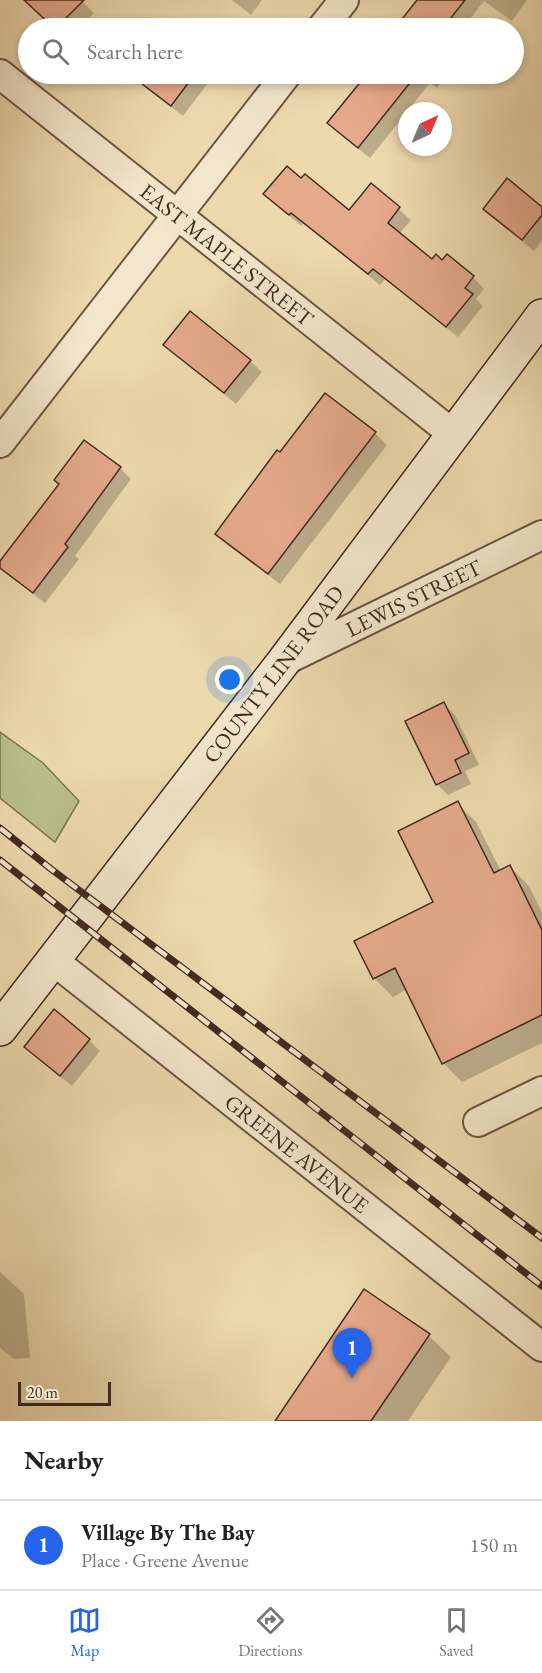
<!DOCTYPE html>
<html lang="en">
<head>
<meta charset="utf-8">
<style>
  :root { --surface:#fff; --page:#f6f6f6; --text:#222; --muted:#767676; --line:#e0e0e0; --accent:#2563eb }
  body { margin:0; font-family:"EB Garamond",serif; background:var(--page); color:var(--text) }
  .compass { position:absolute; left:398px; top:102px; width:54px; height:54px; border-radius:50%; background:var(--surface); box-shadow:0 3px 9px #0003; rotate:44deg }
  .scale { position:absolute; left:18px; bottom:15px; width:93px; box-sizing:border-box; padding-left:6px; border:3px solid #432a1f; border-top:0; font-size:16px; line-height:21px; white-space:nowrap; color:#432a1f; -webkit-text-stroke:4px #f3e6ca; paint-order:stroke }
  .you { position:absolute; left:230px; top:680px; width:21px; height:21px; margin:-15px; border:4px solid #fff; border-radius:50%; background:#1a73e8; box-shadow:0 0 0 9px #1a73e833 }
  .badge { display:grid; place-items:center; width:39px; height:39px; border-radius:50%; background:var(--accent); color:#fff; font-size:20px; font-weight:700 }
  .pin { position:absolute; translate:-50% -50px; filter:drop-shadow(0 2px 3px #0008) }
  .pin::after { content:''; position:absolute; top:32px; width:21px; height:18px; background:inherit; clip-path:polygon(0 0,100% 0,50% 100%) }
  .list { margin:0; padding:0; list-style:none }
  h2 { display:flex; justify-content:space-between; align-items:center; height:78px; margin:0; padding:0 24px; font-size:26px }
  h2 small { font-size:20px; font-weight:400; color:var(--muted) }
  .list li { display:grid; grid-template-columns:39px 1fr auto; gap:18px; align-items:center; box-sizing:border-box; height:90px; padding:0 24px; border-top:2px solid var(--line) }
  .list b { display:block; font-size:22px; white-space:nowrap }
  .list p { margin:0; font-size:20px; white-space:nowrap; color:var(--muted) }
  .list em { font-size:20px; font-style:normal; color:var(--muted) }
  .icon { flex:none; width:33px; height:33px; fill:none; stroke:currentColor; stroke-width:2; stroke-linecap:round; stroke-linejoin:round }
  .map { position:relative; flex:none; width:542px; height:1421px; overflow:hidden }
  .search { position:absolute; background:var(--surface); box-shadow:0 3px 9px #0003; left:18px; right:18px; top:18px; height:66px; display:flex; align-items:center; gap:15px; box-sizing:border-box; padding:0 21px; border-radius:33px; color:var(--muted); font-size:22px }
  .sheet { height:168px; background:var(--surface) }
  nav { display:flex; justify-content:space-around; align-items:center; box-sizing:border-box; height:84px; border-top:2px solid var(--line); background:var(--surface); font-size:16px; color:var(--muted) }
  nav a { display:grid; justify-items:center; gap:3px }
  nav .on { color:var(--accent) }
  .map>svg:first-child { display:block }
</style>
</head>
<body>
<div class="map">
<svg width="542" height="1421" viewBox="0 0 542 1421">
  <rect width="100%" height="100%" fill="#edd9ae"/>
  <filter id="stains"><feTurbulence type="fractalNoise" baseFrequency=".00333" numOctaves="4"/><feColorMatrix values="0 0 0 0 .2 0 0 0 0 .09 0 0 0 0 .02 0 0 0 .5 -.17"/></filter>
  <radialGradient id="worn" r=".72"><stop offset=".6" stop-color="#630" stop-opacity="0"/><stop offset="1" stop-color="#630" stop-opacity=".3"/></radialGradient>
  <path fill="#b9bf8a" stroke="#7e7454" stroke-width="1.5" d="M0,732l43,31 36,38 -24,41 -55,-44z"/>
  <path fill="#0003" d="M26,0h55l13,13 -16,15h-22z
    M232,0h30l-11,15z
    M428,0h99l-15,21 -28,-20 -21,27h-66l21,-27z
    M137,74h76l1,1 -31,41 -37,-28 -11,-11z
    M369,74h80l-12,14 -7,-5 -60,75 -30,-24 -11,-11z
    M301,180l49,32 21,-26 40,34 -12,14 33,27 10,1 31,15 11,12 -8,10 7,7 -25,31 -73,-58 -5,6 -77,-62 -2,3 -36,-32z
    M485,209h57v32l-8,10 -38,-31z
    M190,313l60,48 12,11 -26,32 -59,-48 -12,-11z
    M325,395l50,38 12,12 -107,139 -52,-39 -11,-11z
    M120,468l11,11 -56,77 4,3 -34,44 -35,-27 -10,-10v-3l60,-79z
    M444,704l11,11 24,50 -14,6 6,13 -23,11 -11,-11z
    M457,803l19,19 25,49 9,-4 19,19 13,27v130l-80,39 -19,-19 -36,-74 -14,8 -19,-19 61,-75z
    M89,1040l11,11 -28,35 -34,-28 -12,-11z
    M0,1272l24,22 6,64 -16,1 -14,-11z
    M364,1291l65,45 22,21 -43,64h-132z"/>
  <path fill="#e5a98c" stroke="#432a1f" stroke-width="1.5" d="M24,0h60l-28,28h-2z
    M417,0h48l-22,28h-48z
    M129,74h66l-24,32z
    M367,74h50l-59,74 -31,-25z
    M287,166l14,12 4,-4 44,36 22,-27 29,24 -12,16 44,36 4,-5 6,6 5,-6 27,22 -9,12 8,6 -27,33 -73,-58 -5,5 -77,-61 -2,2 -26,-21z
    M507,178l35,29v8l-20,25 -39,-31z
    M190,311l61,49 -27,33 -61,-48z
    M325,393l51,39 -108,142 -53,-40 62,-84 3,2z
    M84,440l37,27 -56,77 3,3 -35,46 -33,-25v-7l59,-77 -5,-4z
    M444,702l25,51 -14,7 6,13 -25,12 -31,-64z
    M458,801l36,72 16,-8 32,65v85l-100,49 -47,-96 -22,11 -19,-38 79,-39 -35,-71z
    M54,1009l36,30 -30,37 -36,-29z
    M364,1289l66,45 -59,87h-96z"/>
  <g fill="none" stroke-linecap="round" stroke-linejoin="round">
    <defs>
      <g id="minor">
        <path d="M322,28l22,-28"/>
        <path id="s1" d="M0,74l453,360"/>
        <path d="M0,443l287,-369"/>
        <path id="s2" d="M284,661l258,-126"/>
        <path id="s3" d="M54,961l488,386"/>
        <path d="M478,1122l64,-31"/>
      </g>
      <g id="secondary">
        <path id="s4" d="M0,1029l284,-368 258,-345"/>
      </g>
    </defs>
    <use href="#minor" stroke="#6e5643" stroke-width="32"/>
    <use href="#secondary" stroke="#432a1f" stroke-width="36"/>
    <use href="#minor" stroke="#f3e6ca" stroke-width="28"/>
    <use href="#secondary" stroke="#f3e6ca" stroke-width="33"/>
    <defs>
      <path id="rail" d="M0,828l51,41 491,369
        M0,860l542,426"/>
    </defs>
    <use href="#rail" stroke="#432a1f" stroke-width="7"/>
    <use href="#rail" stroke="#f3e6ca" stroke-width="4.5" stroke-dasharray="14" stroke-linecap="butt"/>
  </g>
  <g text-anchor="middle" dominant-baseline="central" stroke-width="6" stroke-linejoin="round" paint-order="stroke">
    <g font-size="22" fill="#432a1f" stroke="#f3e6ca">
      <text stroke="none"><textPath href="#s1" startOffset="290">EAST MAPLE STREET</textPath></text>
      <text stroke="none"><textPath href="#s2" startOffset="144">LEWIS STREET</textPath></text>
      <text stroke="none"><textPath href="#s4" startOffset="448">COUNTY LINE ROAD</textPath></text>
      <text stroke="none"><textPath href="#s3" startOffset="310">GREENE AVENUE</textPath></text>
    </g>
  </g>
  <rect width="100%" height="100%" filter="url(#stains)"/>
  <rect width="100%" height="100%" fill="url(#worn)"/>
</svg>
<svg class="compass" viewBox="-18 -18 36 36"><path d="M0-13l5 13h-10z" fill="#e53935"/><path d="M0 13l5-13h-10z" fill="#767676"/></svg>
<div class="scale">20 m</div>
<div class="you"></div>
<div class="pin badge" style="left:352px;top:1378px">1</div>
<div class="search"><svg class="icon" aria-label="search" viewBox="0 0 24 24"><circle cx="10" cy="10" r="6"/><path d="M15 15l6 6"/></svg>Search here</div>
</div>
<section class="sheet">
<h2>Nearby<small></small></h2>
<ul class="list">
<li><span class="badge">1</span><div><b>Village By The Bay</b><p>Place · Greene Avenue</p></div><em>150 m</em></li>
</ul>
</section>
<nav>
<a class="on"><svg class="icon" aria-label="map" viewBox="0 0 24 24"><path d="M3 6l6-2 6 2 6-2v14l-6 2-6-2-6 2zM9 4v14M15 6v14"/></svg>Map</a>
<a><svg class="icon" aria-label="directions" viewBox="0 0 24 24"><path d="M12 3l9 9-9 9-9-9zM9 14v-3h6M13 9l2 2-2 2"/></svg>Directions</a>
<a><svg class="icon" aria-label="saved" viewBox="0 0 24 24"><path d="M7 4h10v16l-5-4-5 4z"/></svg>Saved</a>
</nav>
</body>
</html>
